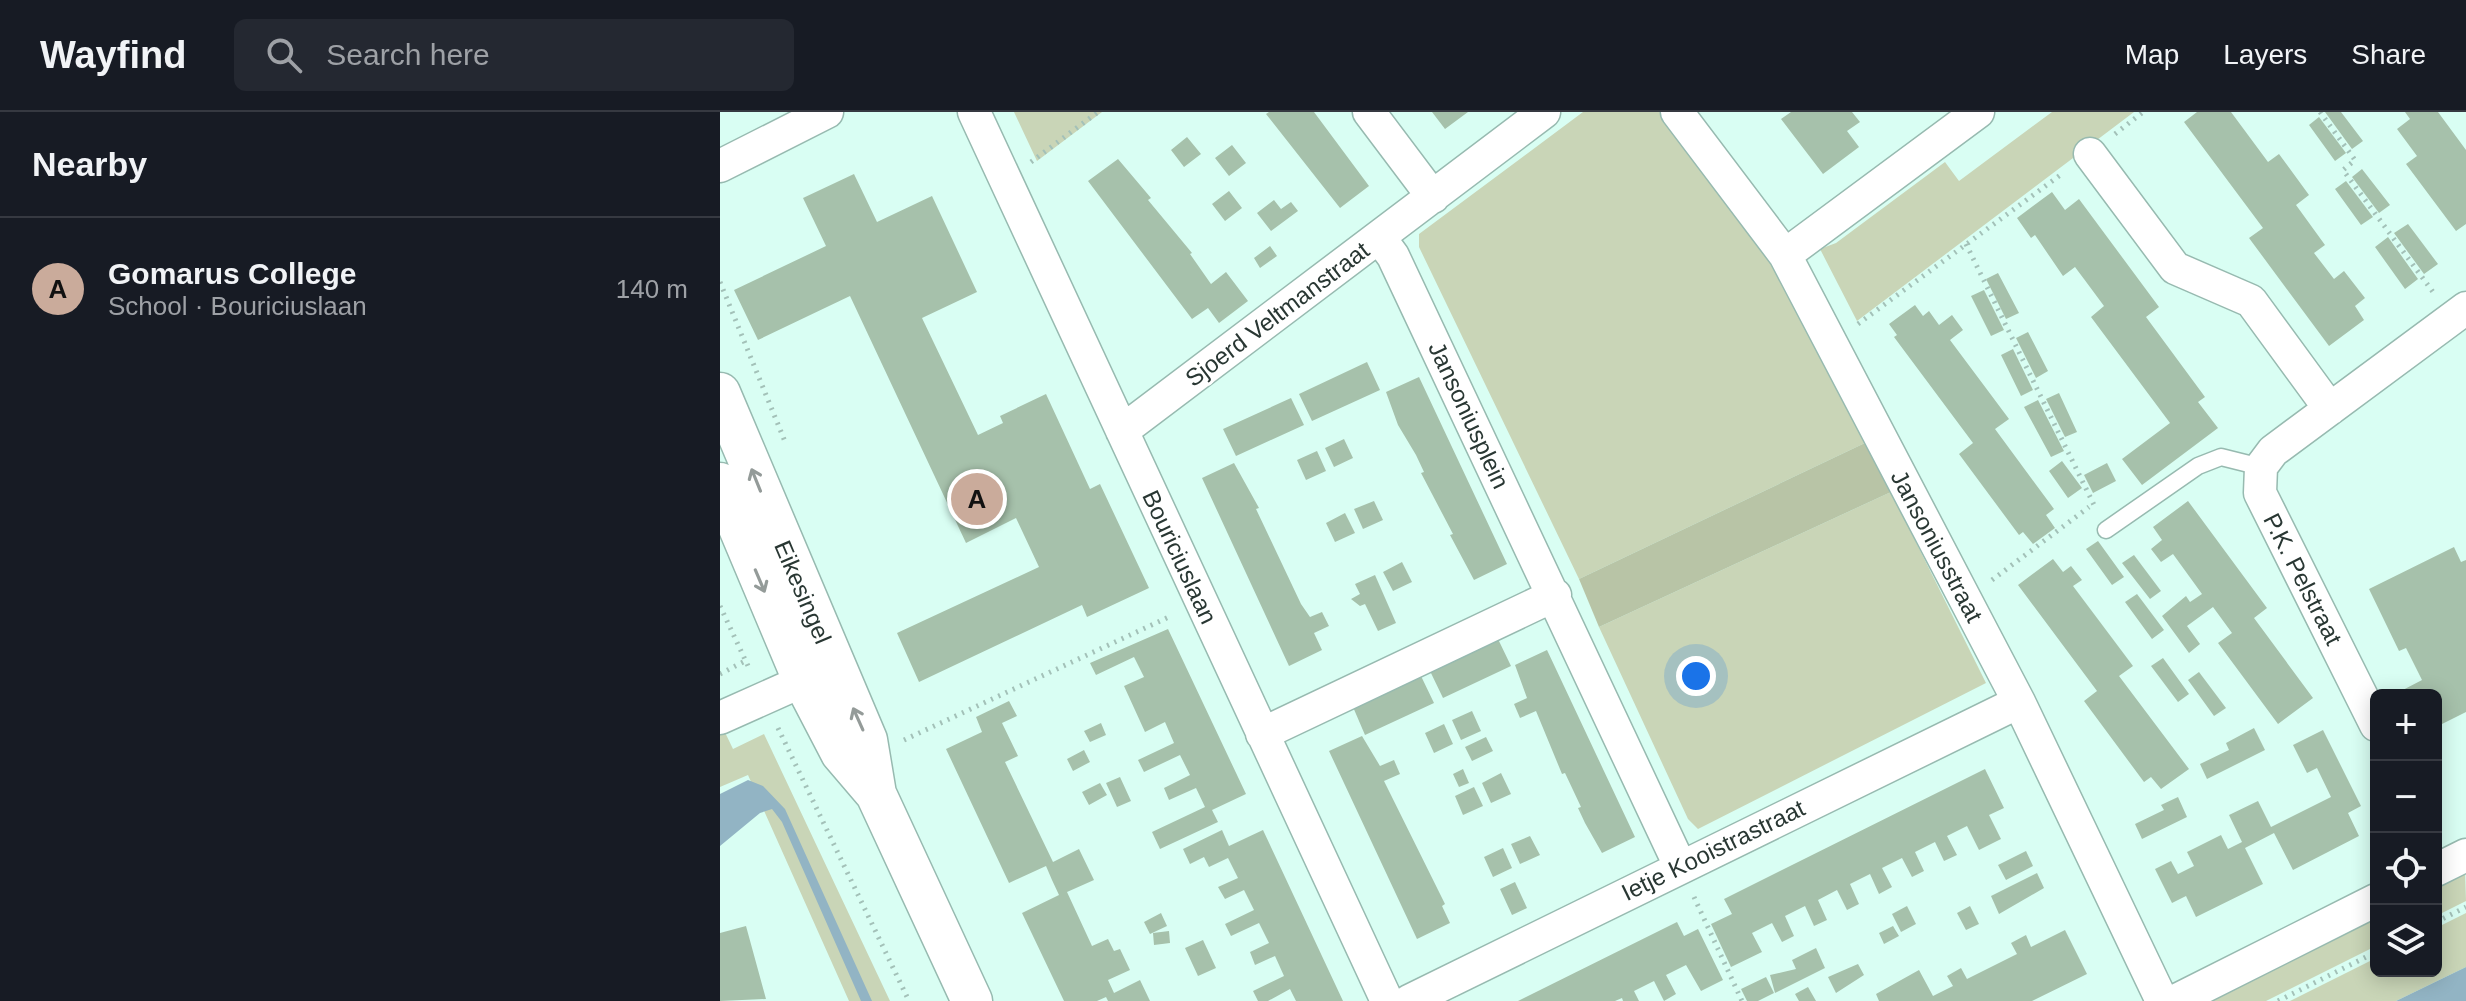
<!DOCTYPE html>
<html lang="en">
<head>
<meta charset="utf-8">
<style>
  :root { --surface:#171b24; --page:#242831; --text:#f1f3f6; --muted:#9ea1a6; --line:#363941; --accent:#caab9b }
  body { margin:0; font-family:Helvetica,sans-serif; background:var(--page); color:var(--text) }
  .controls { position:absolute; right:24px; bottom:24px; display:grid; overflow:hidden; border-radius:12px; box-shadow:0 4px 20px #0003 }
  .controls button { width:72px; height:72px; display:grid; place-items:center; padding:0; border:0; border-bottom:2px solid var(--line); background:var(--surface); color:var(--text); font:40px sans-serif }
  .you { position:absolute; left:976px; top:564px; width:28px; height:28px; margin:-20px; border:6px solid #fff; border-radius:50%; background:#1a73e8; box-shadow:0 0 0 12px #1a73e833 }
  .badge { display:grid; place-items:center; width:52px; height:52px; border-radius:50%; background:var(--accent); color:#111; font-size:26px; font-weight:700 }
  .pin { position:absolute; translate:-50% -50%; border:4px solid #fff; box-shadow:0 2px 8px #0006 }
  .list { margin:0; padding:0; list-style:none }
  h2 { display:flex; justify-content:space-between; align-items:center; height:104px; margin:0; padding:0 32px; font-size:34px }
  h2 small { font-size:26px; font-weight:400; color:var(--muted) }
  .list li { display:grid; grid-template-columns:52px 1fr auto; gap:24px; align-items:center; box-sizing:border-box; height:144px; padding:0 32px; border-top:2px solid var(--line) }
  .list b { display:block; font-size:30px; white-space:nowrap }
  .list p { margin:0; font-size:26px; white-space:nowrap; color:var(--muted) }
  .list em { font-size:26px; font-style:normal; color:var(--muted) }
  .icon { flex:none; width:44px; height:44px; fill:none; stroke:currentColor; stroke-width:2; stroke-linecap:round; stroke-linejoin:round }
  .map { position:relative; flex:none; width:1746px; height:889px; overflow:hidden }
  header { display:flex; align-items:center; gap:48px; box-sizing:border-box; height:112px; padding:0 40px; background:var(--surface); border-bottom:2px solid var(--line) }
  header strong { font-size:38px }
  nav { display:flex; gap:44px; margin-inline-start:auto; font-size:28px }
  .search { width:560px; height:72px; background:var(--page); display:flex; align-items:center; gap:20px; box-sizing:border-box; padding:0 28px; border-radius:12px; color:var(--muted); font-size:30px }
  main { display:flex }
  aside { flex:1; background:var(--surface) }
  .map>svg:first-child { display:block }
</style>
</head>
<body>
<header>
<strong>Wayfind</strong>
<div class="search"><svg class="icon" aria-label="search" viewBox="0 0 24 24"><circle cx="10" cy="10" r="6"/><path d="M15 15l6 6"/></svg>Search here</div>
<nav><a>Map</a><a>Layers</a><a>Share</a></nav>
</header>
<main>
<aside>
<h2>Nearby<small></small></h2>
<ul class="list">
<li><span class="badge">A</span><div><b>Gomarus College</b><p>School · Bouriciuslaan</p></div><em>140 m</em></li>
</ul>
</aside>
<div class="map">
<svg width="1746" height="889" viewBox="0 0 1746 889">
  <rect width="100%" height="100%" fill="#d9fef3"/>
  <path fill="#c9d5b7" d="M294,0h88l-65,49z
    M863,0h79l103,139 102,191 -288,137 -160,-332v-13z
    M1332,0h82l-277,209 -37,-72 16,-6 109,-81 14,19z
    M1171,380l95,191 -288,146 -10,-10 -89,-192z
    M0,610l13,27 31,-15 126,267h-41l-101,-226 -28,12z
    M1745,759l1,30 -30,15v-31z
    M1746,801v54l-70,34h-106l86,-43v13h60v-43z
    M1656,803v31l-110,55h-61z"/>
  <path fill="#b8c4a6" d="M1147,330l24,50 -292,135 -20,-48z"/>
  <path fill="#92b4c4" d="M28,668l15,6 22,23 87,192h-11l-79,-179 -10,-13 -12,4 -40,33v-52z
    M1746,855v34h-70z"/>
  <path fill="#a6c1ab" d="M549,0h45l55,74 -29,22 -74,-94z
    M712,0h36l-23,17z
    M1071,0h61l8,10 -13,9 12,16 -36,27 -42,-55z
    M1477,0h34l37,50 11,-8 30,41 -13,10 29,40 -11,8 20,26 10,-8 21,27 -10,8 9,14 -35,26 -80,-108 14,-10 -79,-106z
    M1605,0h16l22,29 -11,8z
    M1685,0h33l28,38v74l-10,7 -50,-67 11,-8 -20,-27 13,-10z
    M1599,5l27,36 -11,8 -26,-36z
    M467,25l14,17 -17,13 -13,-17z
    M512,33l14,18 -17,13 -14,-18z
    M398,47l33,39 -3,2 44,53 -2,1 21,30 15,-12 22,29 -29,22 -11,-15 -16,11 -104,-138z
    M1642,57l28,36 -11,8 -27,-36z
    M134,62l23,48 55,-26 45,96 -55,26 56,117 25,-12 -3,-7 46,-22 44,95 10,-5 49,104 -62,29 -5,-12 -163,77 -22,-49 142,-66 -23,-49 -50,25 -116,-247 -92,44 -24,-50 92,-44 -23,-48z
    M1626,69l27,36 -12,8 -26,-36z
    M509,79l13,17 -17,13 -13,-17z
    M1332,80l13,18 14,-11 80,108 -13,10 59,80 -7,5 20,26 -76,57 -20,-26 48,-36 -79,-106 13,-11 -20,-27 -9,-12 -12,9 -28,-41 -4,3 -14,-20z
    M554,88l7,9 10,-7 7,9 -27,20 -14,-18z
    M1688,112l30,40 -14,10 -30,-41z
    M1668,125l30,42 -13,10 -30,-42z
    M550,134l7,10 -17,12 -6,-10z
    M1278,161l21,40 -13,6 -20,-40z
    M1264,178l20,40 -13,6 -20,-40z
    M1195,193l8,11 6,-5 10,14 13,-10 11,15 -13,10 59,79 -14,10 59,80 -8,6 9,13 -22,16 -10,-12 -4,3 -60,-81 14,-11 -79,-106 3,-2 -8,-11z
    M1308,220l20,39 -12,7 -20,-40z
    M1293,237l20,41 -12,6 -20,-41z
    M647,250l13,28 -68,31 -13,-27z
    M699,265l88,187 -33,16 -24,-45 3,-1 -32,-61 3,-1 -8,-17 -18,-30 -12,-33z
    M1339,281l18,39 -12,5 -19,-38z
    M571,286l13,27 -68,31 -13,-27z
    M1318,288l26,51 -13,6 -27,-50z
    M624,327l9,19 -19,9 -9,-19z
    M597,339l9,20 -20,9 -9,-20z
    M1342,349l20,27 -14,10 -19,-27z
    M514,351l25,45 -3,1 45,95 9,13 12,-5 7,14 -15,7 8,17 -33,16 -87,-188z
    M1387,351l9,18 -23,12 -9,-18z
    M654,389l9,19 -20,9 -9,-20z
    M1468,389l79,107 -13,10 59,80 -35,26 -60,-81 14,-10 -19,-26 -26,19 13,18 -11,9 -27,-37 24,-20 4,6 12,-8 -29,-40 -12,8 -10,-13 11,-9 -9,-13z
    M625,401l10,20 -20,9 -9,-19z
    M1378,429l26,36 -12,8 -26,-36z
    M1734,435l7,15 5,-2v152l-30,15v-32h-35l-2,-3 23,-12 -16,-32 -7,3 -30,-62z
    M1414,443l27,36 -11,8 -28,-36z
    M1333,447l10,13 8,-6 11,14 -9,6 60,80 -14,10 70,93 -28,20 -10,-12 -7,5 -60,-81 13,-10 -79,-106z
    M682,450l10,20 -19,9 -10,-19z
    M655,463l21,48 -18,8 -13,-27 -5,2 -9,-7 9,-5 -5,-10z
    M1417,482l27,36 -12,9 -27,-37z
    M448,517l78,165 -34,16 6,12 -58,27 -8,-17 53,-25 -9,-19 -27,12 -5,-12 26,-13 -10,-20 -36,17 -6,-12 36,-17 -9,-21 -20,10 -21,-46 20,-9 -10,-20 -38,18 -6,-12z
    M778,527l13,27 -68,32 -13,-27z
    M827,538l88,187 -33,16 -17,-30 -7,-15 3,-1 -16,-34 -3,1 -26,-63 -16,7 -6,-14 13,-6 -12,-33z
    M1443,546l26,36 -11,8 -27,-36z
    M1479,560l27,36 -12,8 -26,-36z
    M701,564l13,27 -69,32 -12,-28z
    M289,589l8,15 -15,7 16,33 -13,6 48,100 26,-13 15,31 -27,12 25,54 16,-7 6,12 6,-2 10,21 -22,10 6,13 26,-13 10,21h-42l-2,-4 -9,4h-33l-42,-88 37,-18 -7,-15 -6,-14 -37,17 -63,-134 36,-17 -6,-15z
    M752,599l9,20 -20,9 -9,-20z
    M381,611l5,12 -16,7 -6,-11z
    M724,612l9,20 -19,9 -9,-20z
    M1534,616l11,22 -58,29 -7,-15 29,-14 -3,-7z
    M1603,618l38,76 -13,7 11,23 -66,34 -19,-37 -29,15 18,36 -67,33 -10,-21 -14,7 -17,-34 16,-8 7,13 16,-8 -7,-14 34,-17 7,14 14,-7 -13,-27 29,-14 13,26 60,-30 -14,-29 -10,5 -14,-28z
    M642,624l18,30 14,-6 6,14 -16,7 61,123 -3,2 8,17 -33,16 -88,-188z
    M766,625l7,14 -21,10 -7,-14z
    M364,638l6,12 -17,9 -6,-12z
    M743,657l6,14 -10,4 -6,-13z
    M1265,657l19,39 -15,7 12,24 -22,11 -12,-24 -20,10 10,19 -13,6 -9,-19 -20,10 9,19 -12,6 -10,-19 -20,10 10,19 -13,7 -9,-20 -20,10 9,20 -12,6 -10,-20 -19,10 9,20 -13,6 -9,-20 -20,10 9,20 -12,6 -10,-19 -20,10 10,19 -31,15 -20,-43 21,-10 -8,-15z
    M781,661l10,21 -20,9 -9,-20z
    M400,665l11,24 -14,6 -11,-24z
    M380,671l7,12 -18,10 -7,-13z
    M754,675l9,19 -20,9 -8,-19z
    M1458,685l9,20 -45,22 -7,-15 29,-14 -3,-5z
    M502,718l7,16 34,-16 80,171h-47l-6,-12 -22,12h-10l-5,-10 31,-15 -9,-20 -20,9 -5,-13 19,-9 -10,-20 -28,13 -6,-12 29,-14 -10,-20 -19,9 -7,-12 20,-9 -10,-20 -19,9 -5,-10 -14,7 -7,-15z
    M810,724l10,19 -20,9 -9,-20z
    M783,736l9,20 -19,9 -9,-20z
    M1306,739l7,15 -27,14 -8,-15z
    M1317,761l7,15 -45,26 -8,-18z
    M795,770l12,26 -15,7 -12,-26z
    M1187,794l9,18 -15,8 -9,-18z
    M1250,794l9,18 -13,6 -9,-17z
    M441,801l6,13 -17,8 -6,-12z
    M957,810l7,14 14,-7 25,51 -22,11 -15,-26 -20,10 10,19 -12,7 -10,-20 -20,10 5,10h-16l-1,-3 -7,3h-97z
    M26,814l20,73 -46,2v-68z
    M1173,814l6,10 -15,8 -5,-11z
    M1345,818l22,44 -55,27h-153l-3,-7 43,-24 14,26 20,-10 -6,-10 14,-8 6,11 50,-25 -6,-11 15,-8 5,12z
    M449,819l1,12 -16,2 -1,-12z
    M483,828l13,28 -18,8 -13,-28z
    M1096,836l9,20 -50,25 -5,-18 26,-6 -4,-9z
    M1138,852l6,11 -28,18 -8,-16z
    M1046,865l8,16 -16,8h-11l-6,-12z
    M1088,875l8,14h-17l-4,-7z"/>
  <g fill="none" stroke-linecap="round" stroke-linejoin="round">
    <defs>
      <path id="service" d="M1386,418l92,-64 23,-9 40,10"/>
      <path id="minor" d="M254,0l413,889
        M649,0l64,85
        M957,0l108,143 234,447 143,299
        M1370,42l85,114 76,33 79,108
        M0,54l107,-54
        M659,125l14,19 287,610
        M1065,143l193,-143
        M402,319l422,-319
        M0,606l105,-47
        M1656,613l-116,-232 1,-26 12,-16 193,-143
        M542,622l293,-139
        M1716,758l30,-15
        M689,889l610,-299
        M1455,889l201,-101"/>
      <path id="tertiary" d="M0,281l147,347 9,54 96,207
        M0,371l83,197 38,73 35,41"/>
    </defs>
    <use href="#service" stroke="#97bab0" stroke-width="19"/>
    <use href="#minor" stroke="#97bab0" stroke-width="35"/>
    <use href="#tertiary" stroke="#97bab0" stroke-width="43"/>
    <path stroke="#a3c1b8" stroke-width="5" stroke-dasharray="2 6" stroke-linecap="butt" d="M1600,0l35,48 -12,10 90,122
      M1395,22l28,-22
      M311,50l67,-50
      M1246,132l130,265
      M0,170l66,162
      M1138,212l205,-151
      M1272,468l97,-73
      M0,494l29,62
      M0,562l25,-13
      M58,616l131,273
      M184,628l267,-124
      M974,785l48,104
      M1716,810l30,-15
      M1558,889l98,-49"/>
    <use href="#service" stroke="#fff" stroke-width="16"/>
    <use href="#minor" stroke="#fff" stroke-width="32"/>
    <use href="#tertiary" stroke="#fff" stroke-width="40"/>
  </g>
  <defs><path id="oneway-shaft" d="M-6 0H5M1.5-3L5.5 0L1.5 3" fill="none" stroke-width="1.6" stroke-linecap="round" stroke-linejoin="round" transform="scale(2)"/></defs>
  <g stroke="#949b99">
    <use href="#oneway-shaft" transform="translate(36 368) rotate(-112)"/>
    <use href="#oneway-shaft" transform="translate(40 469) rotate(67)"/>
    <use href="#oneway-shaft" transform="translate(138 607) rotate(-114)"/>
  </g>
  <g text-anchor="middle" dominant-baseline="central" stroke-width="6" stroke-linejoin="round" paint-order="stroke">
    <g font-size="24" fill="#293733" stroke="#fff">
      <text transform="translate(557 202) rotate(-37)">Sjoerd Veltmanstraat</text>
      <text transform="translate(749 303) rotate(65)">Jansoniusplein</text>
      <text transform="translate(1217 434) rotate(62)">Jansoniusstraat</text>
      <text transform="translate(460 445) rotate(65)">Bouriciuslaan</text>
      <text transform="translate(1583 467) rotate(63)">P.K. Pelstraat</text>
      <text transform="translate(83 480) rotate(67)">Eikesingel</text>
      <text transform="translate(993 738) rotate(-26)">Ietje Kooistrastraat</text>
    </g>
  </g>
</svg>
<div class="controls">
<button>+</button>
<button>−</button>
<button><svg class="icon" aria-label="locate" viewBox="0 0 24 24"><circle cx="12" cy="12" r="6"/><path d="M12 2v4M12 18v4M2 12h4M18 12h4"/></svg></button>
<button><svg class="icon" aria-label="layers" viewBox="0 0 24 24"><path d="M12 4l9 5-9 5-9-5zM3 14l9 5 9-5"/></svg></button>
</div>
<div class="you"></div>
<div class="pin badge" style="left:257px;top:387px">A</div>
</div>
</main>
</body>
</html>
